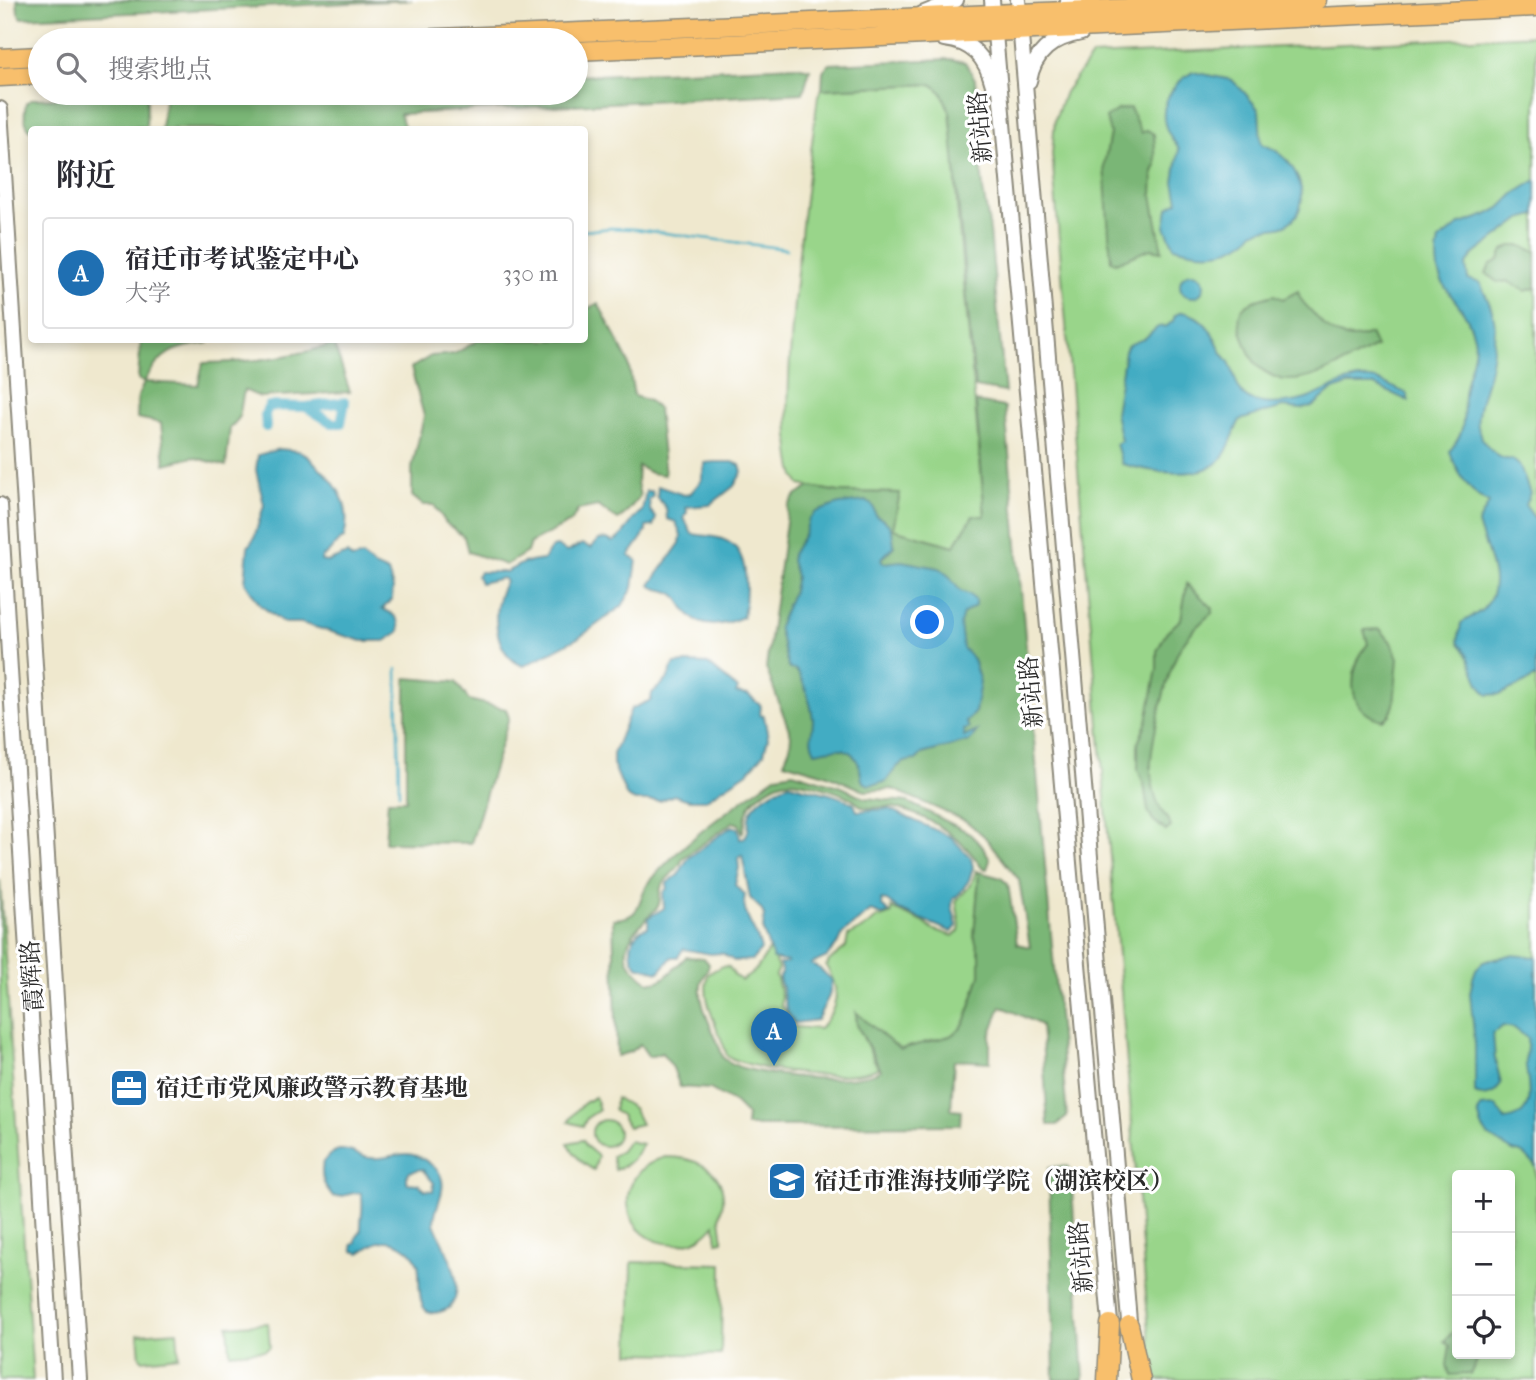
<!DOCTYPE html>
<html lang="zh">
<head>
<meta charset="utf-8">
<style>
  :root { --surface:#fff; --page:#f2f2f3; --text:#2b2b33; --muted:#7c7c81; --line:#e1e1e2; --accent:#1f6fb2 }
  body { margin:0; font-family:"IM FELL French Canon","Noto Serif SC",serif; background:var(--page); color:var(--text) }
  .controls { position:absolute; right:21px; bottom:21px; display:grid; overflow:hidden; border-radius:7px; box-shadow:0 4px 10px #0003 }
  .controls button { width:63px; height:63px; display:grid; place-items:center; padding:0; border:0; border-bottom:2px solid var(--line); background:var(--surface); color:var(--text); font:35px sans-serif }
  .you { position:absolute; left:928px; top:623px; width:24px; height:24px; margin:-18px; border:5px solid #fff; border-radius:50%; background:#1a73e8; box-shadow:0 0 0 10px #1a73e833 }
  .badge { display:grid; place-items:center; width:46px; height:46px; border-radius:50%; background:var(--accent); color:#fff; font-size:23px; font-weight:700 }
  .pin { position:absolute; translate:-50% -58px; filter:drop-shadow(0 2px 4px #0008) }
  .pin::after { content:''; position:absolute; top:37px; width:24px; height:21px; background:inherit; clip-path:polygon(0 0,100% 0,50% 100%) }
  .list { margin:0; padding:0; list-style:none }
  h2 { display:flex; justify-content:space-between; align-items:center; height:91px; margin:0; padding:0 28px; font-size:30px }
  h2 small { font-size:23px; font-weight:400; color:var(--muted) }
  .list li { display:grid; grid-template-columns:46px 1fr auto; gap:21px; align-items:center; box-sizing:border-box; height:112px; margin:0 14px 14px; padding:0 14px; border:2px solid var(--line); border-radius:7px }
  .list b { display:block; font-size:26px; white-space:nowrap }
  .list p { margin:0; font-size:23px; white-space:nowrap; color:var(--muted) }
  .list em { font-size:23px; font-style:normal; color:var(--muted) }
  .icon { flex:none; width:38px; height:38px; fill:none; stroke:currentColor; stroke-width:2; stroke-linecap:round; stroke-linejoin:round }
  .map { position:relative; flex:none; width:1536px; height:1380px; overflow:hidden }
  .search { position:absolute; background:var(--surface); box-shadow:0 4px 10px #0003; left:28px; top:28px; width:560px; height:77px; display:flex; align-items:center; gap:18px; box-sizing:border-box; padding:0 24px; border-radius:38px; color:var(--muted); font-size:26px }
  .panel { position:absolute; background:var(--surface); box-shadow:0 4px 10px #0003; left:28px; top:126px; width:560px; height:217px; border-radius:7px }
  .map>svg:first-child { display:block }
</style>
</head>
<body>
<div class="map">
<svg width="1536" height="1380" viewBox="0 0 1536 1380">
  <rect width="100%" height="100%" fill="#fff"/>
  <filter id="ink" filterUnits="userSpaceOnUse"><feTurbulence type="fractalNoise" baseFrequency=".0143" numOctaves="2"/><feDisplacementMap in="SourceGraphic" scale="14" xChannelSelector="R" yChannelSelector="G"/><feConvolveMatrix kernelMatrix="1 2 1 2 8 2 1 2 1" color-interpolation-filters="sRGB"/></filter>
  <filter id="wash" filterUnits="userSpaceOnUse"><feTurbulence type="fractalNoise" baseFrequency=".00686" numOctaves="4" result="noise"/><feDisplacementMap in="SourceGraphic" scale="28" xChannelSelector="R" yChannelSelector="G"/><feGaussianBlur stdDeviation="1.57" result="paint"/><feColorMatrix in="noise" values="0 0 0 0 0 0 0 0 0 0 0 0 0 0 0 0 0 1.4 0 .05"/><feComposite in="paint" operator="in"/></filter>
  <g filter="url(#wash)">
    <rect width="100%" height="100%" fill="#efe8ce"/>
    <path fill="#99d58a" stroke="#62805a" stroke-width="2" fill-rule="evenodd" d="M1536,35v1345h-383l-101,-1226 3,-35 10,-27 27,-36zM1457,1175h53v179h-53z
      M932,84l10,9 8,19 4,31 3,63 28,311 -12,-1 -19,30 -62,-17 8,-36 -61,-1 -39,-7c-32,-37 11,-329 18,-390l4,-6z
      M976,871l3,4 -5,61 6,19v20l-14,45 -6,9 -10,7 -49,13c-8,-2 -36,-28 -45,-36l1,12 21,43c-29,15 -122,4 -151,-12 -7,-27 -27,-54 -19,-82l14,-8 7,1 6,9 6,4c15,-6 21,-19 29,-32l8,21 -2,6 5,21v9l14,22 24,2c20,-21 22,-39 7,-63l3,-5 17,-14 2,-11 18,-9 12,-10 3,1 11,-4 -1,-6 32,14 9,7 21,7 6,-5 1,-6 -4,-24 15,-16z
      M0,880l33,500h-33z
      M595,1097l4,13 -12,8 -4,8 -15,-4c8,-12 14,-19 27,-25z
      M616,1098l17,10 8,16 -13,3 -7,-12 -7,-4z
      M592 1133a13 13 0 1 1 26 0a13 13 0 1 1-26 0Z
      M583,1140l3,6 12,10 -4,14c-13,-7 -19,-14 -26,-27z
      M628,1141l14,3c-6,13 -13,21 -27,26l-3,-14 9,-5z
      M665,1157c25,0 57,9 58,40 1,7 -3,14 -3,21 1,8 2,16 3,23l-6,1 -2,-18c-10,13 -21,19 -37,20 -58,2 -70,-71 -13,-87z
      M632,1262l90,2 -1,91 -91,-2z
      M268,1323l2,24 -5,3 -35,3 -2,-27z
      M177,1331l2,25 -36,4 -3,-3 -2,-23z"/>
    <path fill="#7ab676" stroke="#527050" stroke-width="2" d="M17,0h395l-390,18 -4,-5z
      M950,59l15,3 10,17 8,111 7,41 15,161 -30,-5 -25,-275 -8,-19 -10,-9 -110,5 1,-18 6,-7z
      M796,66l14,3 -7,24 -403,21 5,15h-244l4,-33 6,-1 405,-2v-17z
      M141,95l6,2 -1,30 -115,4c-8,-9 -7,-17 -5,-28l6,-4z
      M1130,108l11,25 6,-3 7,4 2,31 -3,7 -1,23 10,56 -12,-2 -34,14 -5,-2 -7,-96 6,-32 -4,-15 11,-8z
      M1511,246h11l14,6v36l-11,3 -18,-10 -9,2 -12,-10 4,-8 9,-5 4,-10z
      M1298,291c2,10 8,14 15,22 15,19 32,32 57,21l6,13c-27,12 -60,35 -91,33 -8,-1 -22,-8 -28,-15 -8,-9 -22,-43 -16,-54 5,-10 23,-13 33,-16l9,4z
      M598,303l30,58 6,35 15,5 9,8 7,66 -14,-2 -13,-7 -1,17 3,13 -14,17 -8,7 -20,-14 -20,4 -7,12 -41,21 -3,9 -21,13 -38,-13 -4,-15 -18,-14 -12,-18h-11l-11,-9v-28l12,-52 -13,-48 20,-12 23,-2 25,-14h105l1,-30z
      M141,340h64l3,3c-35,5 -46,8 -64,39l54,3 5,-22c44,0 89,-6 131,-19l16,48 -90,5 -16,-7 -5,28 -9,10 -4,38 -33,-9 -28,7 -4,-41 -24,-5 1,-22 6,-13 -6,-4z
      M976,402l29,5 62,710 -10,8h-9l-7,-100 -40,-19 -11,30v26l-36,-2 -3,49 10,1 -1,15 -214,1 1,-11 -12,-12 -25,-14 -30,-2 -7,-19 -11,-15 -13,4 -9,-13 -10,8 -13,4 -4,-137c33,-1 21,-19 38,-39 35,-42 82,-72 126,-105l16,-3 49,15 23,11 43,4 60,30 15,15 7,13 -3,9 -5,-1c-19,-30 -51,-51 -86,-60 -11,-3 -23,2 -33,-1 -4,-1 -9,-7 -13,-9 -13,-7 -54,-20 -67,-16 -13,3 -33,18 -36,30 -3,8 -1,15 -5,21l-3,-9 -6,-2 -50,36c-4,13 -17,17 -22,30 -3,7 1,14 -4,20 -15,15 -45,39 -22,62 4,4 10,12 17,12 12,1 26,-18 34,-25l18,1 5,6c-1,8 -7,13 -8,20 -3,25 16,51 22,74 6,4 13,8 20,10 31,8 110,18 138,2l-24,-45 -1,-13c9,8 37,34 45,37l49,-13 10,-7 6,-9 14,-45v-20l-6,-19 5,-61 -3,-4 25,7 7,6 9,60 13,3 -11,-67 -35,-44 -18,-15 -73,-32 -28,2 -40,-17 -41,-12 6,-15 1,-12 -25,-67 22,-161 6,-10 16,-10 29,5 61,1 -7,36 61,17 19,-30h12z
      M1187,584l26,24 -1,5c-11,9 -23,20 -30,32 -14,21 -33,102 -31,127 1,11 4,26 9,36 4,7 9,12 11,19l-5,4 -13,-11 -5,-9 -4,-27 -6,-14v-27l9,-22 10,-52v-18l9,-18 15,-14z
      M1380,629l11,13 7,16 -4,47 -4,10 -7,5c-39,-7 -35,-53 -15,-76l-4,-14z
      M406,678l50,4 13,18 37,9 3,9 -38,125 -86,-1 3,-42h18z
      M1068,1166l3,6 13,208h-30l-5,-213z
      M1457,1328v26h24l-11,20 -20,1 -3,-10 3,-19 -6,-5z"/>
    <path fill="#43acc3" stroke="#376c77" stroke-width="2" fill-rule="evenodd" d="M1193,72l39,8 12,12 15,18 2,32 2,3c30,7 54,56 27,77 -11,9 -25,4 -36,10 -3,2 -4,6 -7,8 -23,17 -48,14 -73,7l-9,-20 3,-19 10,-7 -4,-19 5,-32c-3,-7 -8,-12 -11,-18 -12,-24 4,-49 25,-60z
      M1536,180v35l-15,4 -49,37 -6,10 2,13 12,4c7,15 15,29 15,46 -1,15 -3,33 -7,48 -8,27 -21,53 5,75 6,5 10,8 19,7l8,7 10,27 -5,12 11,15v157l-35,17 -13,1c-15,-12 -13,-36 -30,-53l3,-19c7,-5 18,-9 23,-15 23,-24 0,-59 -6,-85l11,-20c-18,-8 -34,-33 -39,-52 4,-6 9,-12 11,-19 4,-12 2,-25 3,-37 1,-18 14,-40 10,-58 -10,-43 -46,-44 -35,-97l22,-16 26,-9 13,-7 14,-14z
      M1180 285a12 12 0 1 1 24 0a12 12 0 1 1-24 0Z
      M1182,312c21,3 31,20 39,39 2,5 7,8 9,13 6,12 6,30 21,36 17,7 47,3 63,-4 20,-9 39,-21 62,-16 10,3 20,9 30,13l3,8 -35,-16h-26l-17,6 -19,16 -12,2 -17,-2 -43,13c-7,13 -10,29 -19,39 -21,23 -73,12 -99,5l-6,-20 5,-3 -6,-28 10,-62 3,-6 16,-6 14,-12 9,-1 6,-5 2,-6z
      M279,449c7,1 16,1 22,3 6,2 12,10 17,14 22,21 34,41 26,72 -11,4 -12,15 -22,19l-1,4 6,1 20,-8 5,5 10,-3 12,10 14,6 5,16 -1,11 -10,10c11,4 19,10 17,23l-14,9h-23l-61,-18h-17l-24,-18 -15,-23 3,-35 6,-9 10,-33 -8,-35 2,-15z
      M715,462h18l7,3 2,7 -8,14 -24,19 -24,2 1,5 -3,6 8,16c13,2 28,2 38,9 20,12 17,54 13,74 -19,8 -40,14 -55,-4 -5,-5 -8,-13 -13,-18 -8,-6 -18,-4 -25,-10l30,-42 1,-7 -5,-14 -9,-3 -1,-11 -9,-11 1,-11 26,9 6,-1 11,-13 4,-18z
      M646,491h6l1,5 -4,4 1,10 6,8 -3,8 -7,1v5l-17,24 8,4 -4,28 -11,18 -42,31 -56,29c-32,-10 -34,-61 -18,-84l-3,-4 -23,5 -3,-7 3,-4h26l17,-9 20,-3 9,-13 5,-1 10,6 15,-8 9,4 7,-8 9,-1 6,3c16,-9 16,-23 29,-31z
      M866,501l7,5 3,10c15,6 17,14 18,30l-13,13 2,4 18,-2 38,7 11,9 10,14 9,3 6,6v6l-12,8 -3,10 3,24 10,11 7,23 -5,30 -9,10 3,6 -5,2v7l13,-6 -7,10 -48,13 -6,6c-17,1 -20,7 -30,22l-17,3 -6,-3c-3,-6 -2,-11 -4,-17 -9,-23 -26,-16 -44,-13 -7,-12 -2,-21 -2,-33 -2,-16 -8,-36 -17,-49l-6,-1 -2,-3 -10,-39 15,-36 3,-15 -5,-15 1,-7 13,-21 4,-14 7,-7 23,-8z
      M686,663l22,1 30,25 -2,4 12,2 13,11 -1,9 4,1 4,22 -4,15 -15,18 -44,29h-16l-15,-5 -14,6h-25l-8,-4 -14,-33v-10l18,-45 20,-9 1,-7 15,-13 5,-12 3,-4z
      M790,784c22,7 44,8 64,20l3,7 32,-2 62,28 20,21 2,9 -4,13 -9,13 -7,6 -1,7 5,20 -5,6 -53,-22 -12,-9 -6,-1 1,6 8,7 -8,2 -11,-4 -28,22 -3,8 -13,16 -16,7 8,4 13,12 -3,16 -12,24 -22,3c-12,-10 -10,-30 -16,-44l3,-7 -3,-8 9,-2 -15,-3 -10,-28 1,-16 -3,-6 -11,-11 -8,-43 -4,3 1,10 -4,17 10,10c-5,21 13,35 16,55l-9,10 -18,1 -12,-8 -11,1 -28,-5 -5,8h-6l-13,15 -22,-6c-11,-14 -6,-34 11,-39v-9l16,-10 -1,-15 4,-5v-5l11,-8 10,-17 44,-32 6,2 2,11 4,-1c8,-8 2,-18 7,-27 8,-13 25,-23 39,-27z
      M1510,955l26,2v210l-12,-13 -11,-3 -24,-14 -7,-10 -4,-14 3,-6 15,-1 9,14c31,-5 24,-29 21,-53 -1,-10 2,-19 1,-29l-13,-10 -11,-2 -10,7 2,26 6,24c-5,11 -15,16 -26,10v-49l-5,-51 3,-15 3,-9 7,-7z
      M339,1150c12,-1 21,7 32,8 23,2 35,-13 58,5 6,4 12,9 13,17 3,14 -8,28 -8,43 8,23 36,62 15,85 -38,20 -27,-28 -31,-44 -5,-15 -24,-26 -39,-22 -7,2 -13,7 -19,11l-7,-2 -1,-7 4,-1v-5l5,-7c-1,-13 4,-26 0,-38 -10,-2 -19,6 -29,3 -13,-16 -16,-38 7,-46zM422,1169l12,14 -1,8 -8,-1 -7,-6 -11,-1v-7l2,-4z"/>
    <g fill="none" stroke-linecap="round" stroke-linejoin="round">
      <path stroke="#43acc3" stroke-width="2.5" d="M584,231l27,-3 23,1 153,20
        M397,669l2,125"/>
      <path stroke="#43acc3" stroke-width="10" d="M266,427l-1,-13 4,-8 37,1 39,-5 -4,21h-9l-26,-16"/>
    </g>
  </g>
  <g filter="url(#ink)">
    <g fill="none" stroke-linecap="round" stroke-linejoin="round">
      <defs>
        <path id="minor" d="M992,0l119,1334
          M1018,0l112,1333
          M1068,0l26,4
          M922,14l34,-14
          M944,39c29,3 42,19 49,46
          M1029,81c5,-29 24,-43 52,-48
          M0,109l80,1271
          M0,505l53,875"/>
        <path id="major" d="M394,40l923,-40
          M576,51l960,-44
          M0,58l40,-2
          M0,77l40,-2
          M1129,1325l12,55
          M1107,1380l3,-56"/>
      </defs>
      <use href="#minor" stroke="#8d8a7c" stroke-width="18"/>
      <use href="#major" stroke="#8d8a7c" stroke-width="21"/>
      <use href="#minor" stroke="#fff" stroke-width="14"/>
      <use href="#major" stroke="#f8bf6c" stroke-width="18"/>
    </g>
  </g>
  <defs>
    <symbol id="office-square" viewBox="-11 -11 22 22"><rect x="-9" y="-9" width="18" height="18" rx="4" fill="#1f6fb2" stroke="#fff"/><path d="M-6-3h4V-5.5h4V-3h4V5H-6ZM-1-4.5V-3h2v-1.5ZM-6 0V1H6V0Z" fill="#fff"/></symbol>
    <symbol id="school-square" viewBox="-11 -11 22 22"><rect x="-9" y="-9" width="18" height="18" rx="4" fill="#1f6fb2" stroke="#fff"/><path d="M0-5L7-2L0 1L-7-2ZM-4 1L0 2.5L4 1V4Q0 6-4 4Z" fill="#fff"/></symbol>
  </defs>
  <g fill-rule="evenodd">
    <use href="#office-square" x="107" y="1066" width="44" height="44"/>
    <use href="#school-square" x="765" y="1159" width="44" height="44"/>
  </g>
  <g text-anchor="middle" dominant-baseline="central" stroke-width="6" stroke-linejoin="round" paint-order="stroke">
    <g font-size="24" fill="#2b2b2b" stroke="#fff">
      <text transform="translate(980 127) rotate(-95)">新站路</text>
      <text transform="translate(1031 692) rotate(-95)">新站路</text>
      <text transform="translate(32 976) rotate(-94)">霞辉路</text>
      <text transform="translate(1081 1257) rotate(-95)">新站路</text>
    </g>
    <g font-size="24" font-weight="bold" fill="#2b2b2b" stroke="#fff" text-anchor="start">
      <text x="156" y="1088">宿迁市党风廉政警示教育基地</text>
      <text x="814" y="1181">宿迁市淮海技师学院（湖滨校区）</text>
    </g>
  </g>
</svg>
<div class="controls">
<button>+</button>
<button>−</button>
<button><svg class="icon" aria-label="locate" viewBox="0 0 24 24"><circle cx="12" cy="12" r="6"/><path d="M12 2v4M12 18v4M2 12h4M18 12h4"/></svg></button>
</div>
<div class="you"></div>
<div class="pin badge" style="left:774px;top:1066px">A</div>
<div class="search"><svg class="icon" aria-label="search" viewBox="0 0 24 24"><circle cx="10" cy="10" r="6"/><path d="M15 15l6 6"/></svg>搜索地点</div>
<section class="panel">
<h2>附近<small></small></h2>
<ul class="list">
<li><span class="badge">A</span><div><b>宿迁市考试鉴定中心</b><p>大学</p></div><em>330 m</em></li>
</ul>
</section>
</div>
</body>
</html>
